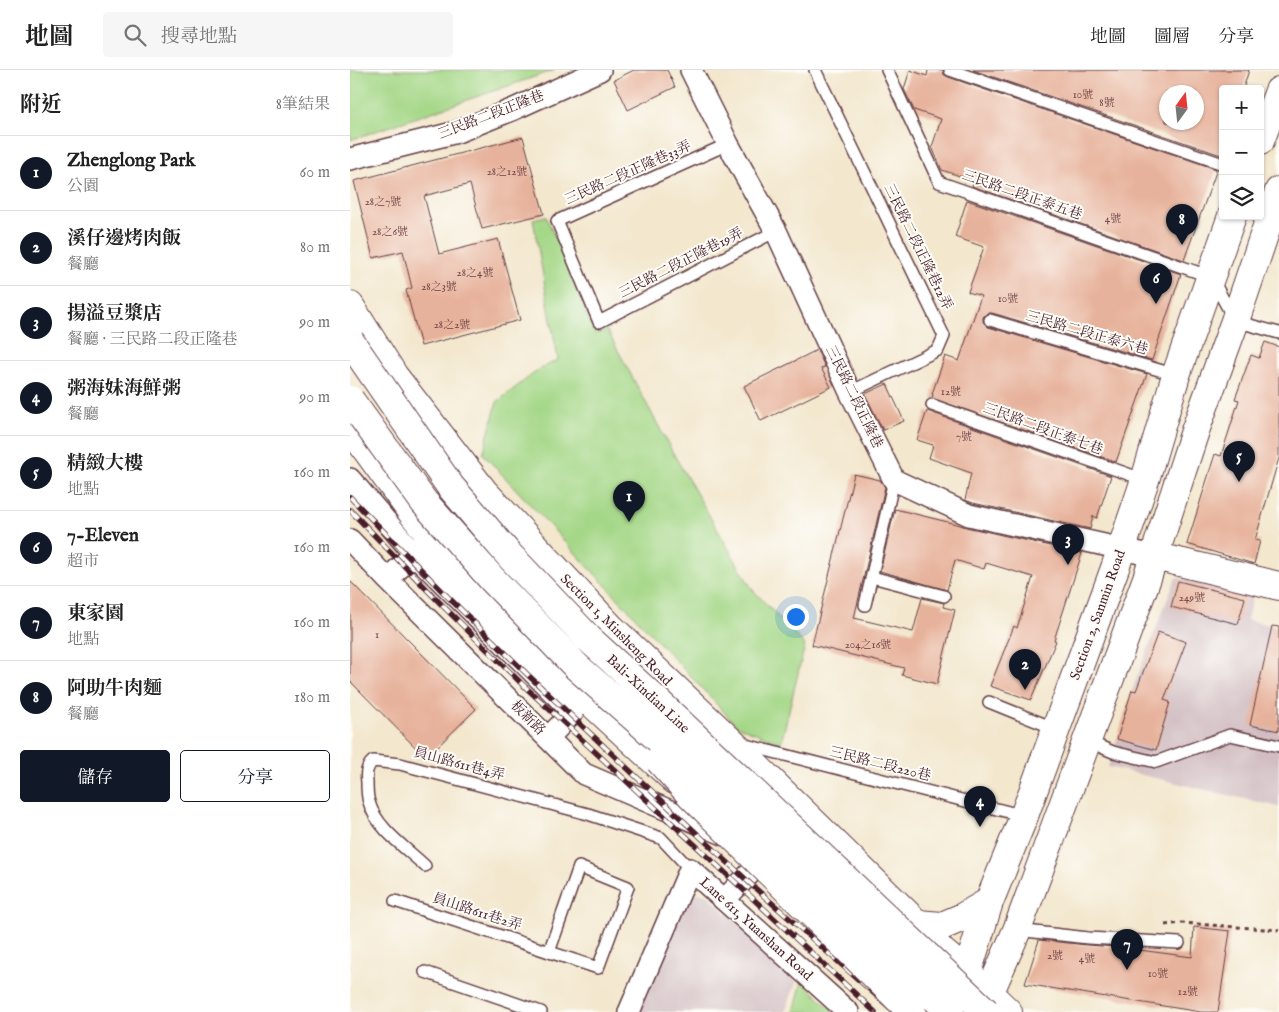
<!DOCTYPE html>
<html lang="zh-TW">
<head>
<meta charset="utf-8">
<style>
  :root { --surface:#fff; --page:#f6f6f6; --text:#222; --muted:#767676; --line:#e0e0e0; --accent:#111827 }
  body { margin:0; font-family:"IM FELL English","Noto Serif TC",serif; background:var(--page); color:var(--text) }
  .controls { position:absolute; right:15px; top:15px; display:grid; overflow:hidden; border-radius:5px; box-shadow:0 1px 4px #0004 }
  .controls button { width:45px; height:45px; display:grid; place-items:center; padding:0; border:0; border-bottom:1px solid var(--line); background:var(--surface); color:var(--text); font:25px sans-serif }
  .compass { position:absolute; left:809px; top:15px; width:45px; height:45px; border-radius:50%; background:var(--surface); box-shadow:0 1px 4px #0004; rotate:15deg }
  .you { position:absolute; left:445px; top:546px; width:18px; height:18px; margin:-12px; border:4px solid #fff; border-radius:50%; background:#1a73e8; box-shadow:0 0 0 8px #1a73e833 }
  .badge { display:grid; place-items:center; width:32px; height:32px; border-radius:50%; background:var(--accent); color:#fff; font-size:16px; font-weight:700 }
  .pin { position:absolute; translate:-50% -41px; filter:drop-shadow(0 1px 2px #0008) }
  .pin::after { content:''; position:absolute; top:26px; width:18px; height:15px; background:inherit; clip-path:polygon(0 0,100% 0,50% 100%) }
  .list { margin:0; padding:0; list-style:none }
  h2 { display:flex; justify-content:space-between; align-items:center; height:65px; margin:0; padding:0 20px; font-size:21px }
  h2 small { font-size:16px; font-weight:400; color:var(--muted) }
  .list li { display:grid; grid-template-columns:32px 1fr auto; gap:15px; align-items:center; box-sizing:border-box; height:75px; padding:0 20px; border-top:1px solid var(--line) }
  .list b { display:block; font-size:19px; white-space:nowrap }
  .list p { margin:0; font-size:16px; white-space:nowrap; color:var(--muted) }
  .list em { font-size:16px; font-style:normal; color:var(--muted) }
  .actions { display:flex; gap:10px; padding:15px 20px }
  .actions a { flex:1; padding:11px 0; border:1px solid var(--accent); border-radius:5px; text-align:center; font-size:18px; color:var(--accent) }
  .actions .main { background:var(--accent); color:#fff }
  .icon { flex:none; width:28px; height:28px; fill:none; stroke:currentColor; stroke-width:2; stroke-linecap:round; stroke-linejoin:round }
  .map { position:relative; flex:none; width:929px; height:942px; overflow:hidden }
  header { display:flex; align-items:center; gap:30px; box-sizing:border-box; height:70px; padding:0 25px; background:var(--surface); border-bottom:1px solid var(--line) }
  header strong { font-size:24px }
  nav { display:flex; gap:28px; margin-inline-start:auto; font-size:18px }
  .search { width:350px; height:45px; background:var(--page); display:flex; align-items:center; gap:12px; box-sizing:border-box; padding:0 18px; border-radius:5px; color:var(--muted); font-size:19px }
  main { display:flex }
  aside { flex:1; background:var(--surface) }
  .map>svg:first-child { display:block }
</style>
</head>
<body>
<header>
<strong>地圖</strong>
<div class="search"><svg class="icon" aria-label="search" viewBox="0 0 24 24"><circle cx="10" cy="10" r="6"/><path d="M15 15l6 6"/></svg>搜尋地點</div>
<nav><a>地圖</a><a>圖層</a><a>分享</a></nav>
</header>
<main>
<aside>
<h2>附近<small>8筆結果</small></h2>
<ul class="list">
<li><span class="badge">1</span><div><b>Zhenglong Park</b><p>公園</p></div><em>60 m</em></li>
<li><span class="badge">2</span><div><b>溪仔邊烤肉飯</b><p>餐廳</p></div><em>80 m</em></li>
<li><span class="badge">3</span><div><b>揚溢豆漿店</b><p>餐廳 · 三民路二段正隆巷</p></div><em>90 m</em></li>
<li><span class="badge">4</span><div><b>粥海妹海鮮粥</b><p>餐廳</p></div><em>90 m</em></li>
<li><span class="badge">5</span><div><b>精緻大樓</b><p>地點</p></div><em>160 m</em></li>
<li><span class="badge">6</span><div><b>7-Eleven</b><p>超市</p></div><em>160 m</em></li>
<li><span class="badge">7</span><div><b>東家園</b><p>地點</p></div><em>160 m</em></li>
<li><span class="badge">8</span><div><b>阿助牛肉麵</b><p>餐廳</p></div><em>180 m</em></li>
</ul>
<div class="actions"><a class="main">儲存</a><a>分享</a></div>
</aside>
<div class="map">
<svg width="929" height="942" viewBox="0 0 929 942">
  <rect width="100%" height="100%" fill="#fdfcf7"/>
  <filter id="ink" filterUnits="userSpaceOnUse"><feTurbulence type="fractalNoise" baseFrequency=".02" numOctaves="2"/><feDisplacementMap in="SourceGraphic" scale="10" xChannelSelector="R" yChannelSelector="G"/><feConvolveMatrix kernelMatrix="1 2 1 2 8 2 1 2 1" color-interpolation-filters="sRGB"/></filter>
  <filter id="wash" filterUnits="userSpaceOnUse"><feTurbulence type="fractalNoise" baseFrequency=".0096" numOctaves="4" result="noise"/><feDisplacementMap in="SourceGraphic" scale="20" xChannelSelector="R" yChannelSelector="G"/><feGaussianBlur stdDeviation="1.12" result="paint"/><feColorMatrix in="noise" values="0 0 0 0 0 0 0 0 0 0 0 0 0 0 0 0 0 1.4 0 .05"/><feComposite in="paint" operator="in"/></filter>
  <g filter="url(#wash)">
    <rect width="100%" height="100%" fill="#f3e7cd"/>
    <path fill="#d2bec2" d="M826,507l77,18 -6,25 32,7v180l-171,-40 9,-28 39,11 14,-48 -38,-12z
      M339,822l18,2 90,87 -12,31h-146z"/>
    <path fill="#a4d787" stroke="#777b59" d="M0,0h205l-205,70z
      M196,146l49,118 12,-4 66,123 79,136 53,56 -24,98 -44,-17 -254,-272 14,-52 41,-32 20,-10 -25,-141z
      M452,911l32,31h-40z"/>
    <g id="blocks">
      <path fill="#e7b29b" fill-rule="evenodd" d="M284,0h33l8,17 -47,23 -14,-30z
        M560,0l17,6 1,-6h15l1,5 4,2 268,92v3l-32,88 -212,-74 2,-5 -32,-11 -10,-23 9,-28 -27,-9 -10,-21z
        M623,0h276l-6,19h-20v60l-2,6zM816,22h30v30h-30z
        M173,67l21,77 -62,15 -12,-45 -46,12 15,58 59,-15 22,81 -99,26 -15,-56 6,-2 -9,-37 -30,7 -19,-77z
        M617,130l214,74 -29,86 -160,-47h-4l-5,4v5l5,5 159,47 -31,88 -184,-64 1,-4h-1l13,-38 14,5 22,-65 -13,-4 16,-45 -29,-10z
        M915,272l14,5v111l-24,82 5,1 -6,23 -67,-20 28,-90 6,2 18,-56 -4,-1 16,-44 8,3z
        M467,280l8,17 -4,1 10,19 -70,34 -17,-35z
        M537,314l17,37 -21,9 -18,-36z
        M577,341l184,65 -14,42 -4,-2 -3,13 -117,-26 -8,-3 6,-27 -42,-15 4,-13 -16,-5z
        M504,404l26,6 5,7 -31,131 59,14 9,-34 22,5 -1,4 12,3 -18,74 -35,-9 2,-7 -92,-23z
        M545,439l65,16 6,2 116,26 -28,87 2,1 -25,59 -41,-14 24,-60 3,2 16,-51 -47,-14 -2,6 -29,-9 -8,30 -67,-19z
        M0,511l126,128 -50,49 -76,-77z
        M828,511l67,17 -7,26 -67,-17z
        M922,556l7,1v104l-29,-6z
        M808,562l28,10 -22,58 6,2 -14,48 -39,-11 15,-49 4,1z
        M844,857l36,4 -12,81h-17l-176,-28 14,-44 48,5 30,2 75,10z"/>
    </g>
  </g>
  <g filter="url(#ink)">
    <use href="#blocks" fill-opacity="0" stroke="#633d43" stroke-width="1"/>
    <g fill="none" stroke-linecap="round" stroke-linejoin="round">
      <defs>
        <path id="lane" d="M465,0l129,266 -6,14 -88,42
          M537,0l52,112 272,95 24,44 44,12
          M600,0l273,94
          M378,74l-171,77 42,101 177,-91
          M640,250l186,55
          M582,335l213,75
          M522,507l72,19
          M515,535l29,-125
          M639,632l67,27
          M737,671l26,11 43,10 74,-27 49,11
          M392,674l282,72
          M75,796c-19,-18 -49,-38 -56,-64 -2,-6 -2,-13 -2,-20 -1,-8 -1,-15 6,-21l27,3 188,50 73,24 29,31
          M45,831l203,67 30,-81 -49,-20 -30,85
          M667,860l71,8 91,5
          M75,902l116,40"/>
        <path id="street" d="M341,0l37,74 48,87 74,161 44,88 75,35 185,41
          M0,89l107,-27 57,-23 86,-39
          M0,409l65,76 158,157 -25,26
          M0,470l37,39 197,195 144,62
          M37,509l91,-82
          M374,830l38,-39
          M279,942l61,-143 158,143"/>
        <path id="secondary" d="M910,71l19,-50
          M0,236l44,70 90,116 127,136 119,113 187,183 25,28 25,21 41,39
          M0,357l61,84 22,28 77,88 165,153
          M804,486l125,30
          M567,854l25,2 21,-9 26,-15
          M615,919l2,-16 22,-71 35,-86 91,-248 30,-88 31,-105 56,-159
          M631,939l8,-15 28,-64 130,-352 48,-147 40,-110 44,-130"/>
      </defs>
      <use href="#lane" stroke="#633d43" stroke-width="14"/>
      <use href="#street" stroke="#633d43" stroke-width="24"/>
      <use href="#secondary" stroke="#633d43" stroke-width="30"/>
      <path stroke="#633d43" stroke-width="3" stroke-dasharray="4 4" stroke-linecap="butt" d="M815,855l17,-2 97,7"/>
      <use href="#lane" stroke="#fff" stroke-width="11"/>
      <use href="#street" stroke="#fff" stroke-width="21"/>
      <use href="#secondary" stroke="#fff" stroke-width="28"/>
      <defs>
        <path id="rail" d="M0,427l98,100 81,79 226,212 140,124
          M0,440l92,95 79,78 354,329"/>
      </defs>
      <use href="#rail" stroke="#4a1f2b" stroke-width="5.5"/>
      <use href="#rail" stroke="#fdfcf7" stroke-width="4" stroke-dasharray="11" stroke-linecap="butt"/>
      <defs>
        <path id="highway-bridge" d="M0,271l100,145 59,69 80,84 69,63 328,310
          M0,330l74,102 68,77 85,88 160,141 213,204
          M309,690l33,36 220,216"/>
      </defs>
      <use href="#highway-bridge" stroke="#633d43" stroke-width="30" stroke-linecap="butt"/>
      <use href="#highway-bridge" stroke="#fff" stroke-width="28"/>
    </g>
  </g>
  <g text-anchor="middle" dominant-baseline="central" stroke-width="4" stroke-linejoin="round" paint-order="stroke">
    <g font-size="11" fill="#714447">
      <text x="733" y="25">10號</text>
      <text x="757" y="33">8號</text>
      <text x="157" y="102">28之12號</text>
      <text x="33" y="132">28之7號</text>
      <text x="763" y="149">4號</text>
      <text x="40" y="162">28之6號</text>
      <text x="125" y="203">28之4號</text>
      <text x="89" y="217">28之3號</text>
      <text x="658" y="229">10號</text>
      <text x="102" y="255">28之2號</text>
      <text x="601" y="322">12號</text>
      <text x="614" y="367">7號</text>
      <text x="842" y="528">249號</text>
      <text x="27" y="565">1</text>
      <text x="518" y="575">204之16號</text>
      <text x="705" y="886">2號</text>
      <text x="737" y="889">4號</text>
      <text x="808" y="904">10號</text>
      <text x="838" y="922">12號</text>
    </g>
    <g font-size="14" fill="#4a1f2b" stroke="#fdfcf7">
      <text transform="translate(141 45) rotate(-21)">三民路二段正隆巷</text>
      <text transform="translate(278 103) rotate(-24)">三民路二段正隆巷33弄</text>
      <text transform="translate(672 125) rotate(19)">三民路二段正泰五巷</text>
      <text transform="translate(568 177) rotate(64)">三民路二段正隆巷12弄</text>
      <text transform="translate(331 193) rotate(-27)">三民路二段正隆巷19弄</text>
      <text transform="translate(737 263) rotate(16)">三民路二段正泰六巷</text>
      <text transform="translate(504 327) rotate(64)">三民路二段正隆巷</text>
      <text transform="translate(693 359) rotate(20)">三民路二段正泰七巷</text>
      <text transform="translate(748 545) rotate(-70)">Section 2, Sanmin Road</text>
      <text transform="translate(266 560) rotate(45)">Section 1, Minsheng Road</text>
      <text transform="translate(298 624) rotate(43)">Bali-Xindian Line</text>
      <text transform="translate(178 648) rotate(45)">板新路</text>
      <text transform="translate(109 694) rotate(15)">員山路611巷4弄</text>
      <text transform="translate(530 694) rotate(14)">三民路二段220巷</text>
      <text transform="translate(127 842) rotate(18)">員山路611巷2弄</text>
      <text transform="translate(406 859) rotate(42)">Lane 611, Yuanshan Road</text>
    </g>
  </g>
</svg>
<div class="controls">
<button>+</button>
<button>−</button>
<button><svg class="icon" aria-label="layers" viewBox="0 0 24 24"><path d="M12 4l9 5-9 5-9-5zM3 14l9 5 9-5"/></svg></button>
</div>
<svg class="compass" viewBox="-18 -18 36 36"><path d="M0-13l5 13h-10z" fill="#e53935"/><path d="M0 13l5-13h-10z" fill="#767676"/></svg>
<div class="you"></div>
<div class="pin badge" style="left:279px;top:452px">1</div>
<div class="pin badge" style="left:675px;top:620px">2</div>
<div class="pin badge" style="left:718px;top:495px">3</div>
<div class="pin badge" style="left:630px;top:757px">4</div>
<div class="pin badge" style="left:889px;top:412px">5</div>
<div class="pin badge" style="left:806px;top:234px">6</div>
<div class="pin badge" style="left:777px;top:900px">7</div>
<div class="pin badge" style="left:832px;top:175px">8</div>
</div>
</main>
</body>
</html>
